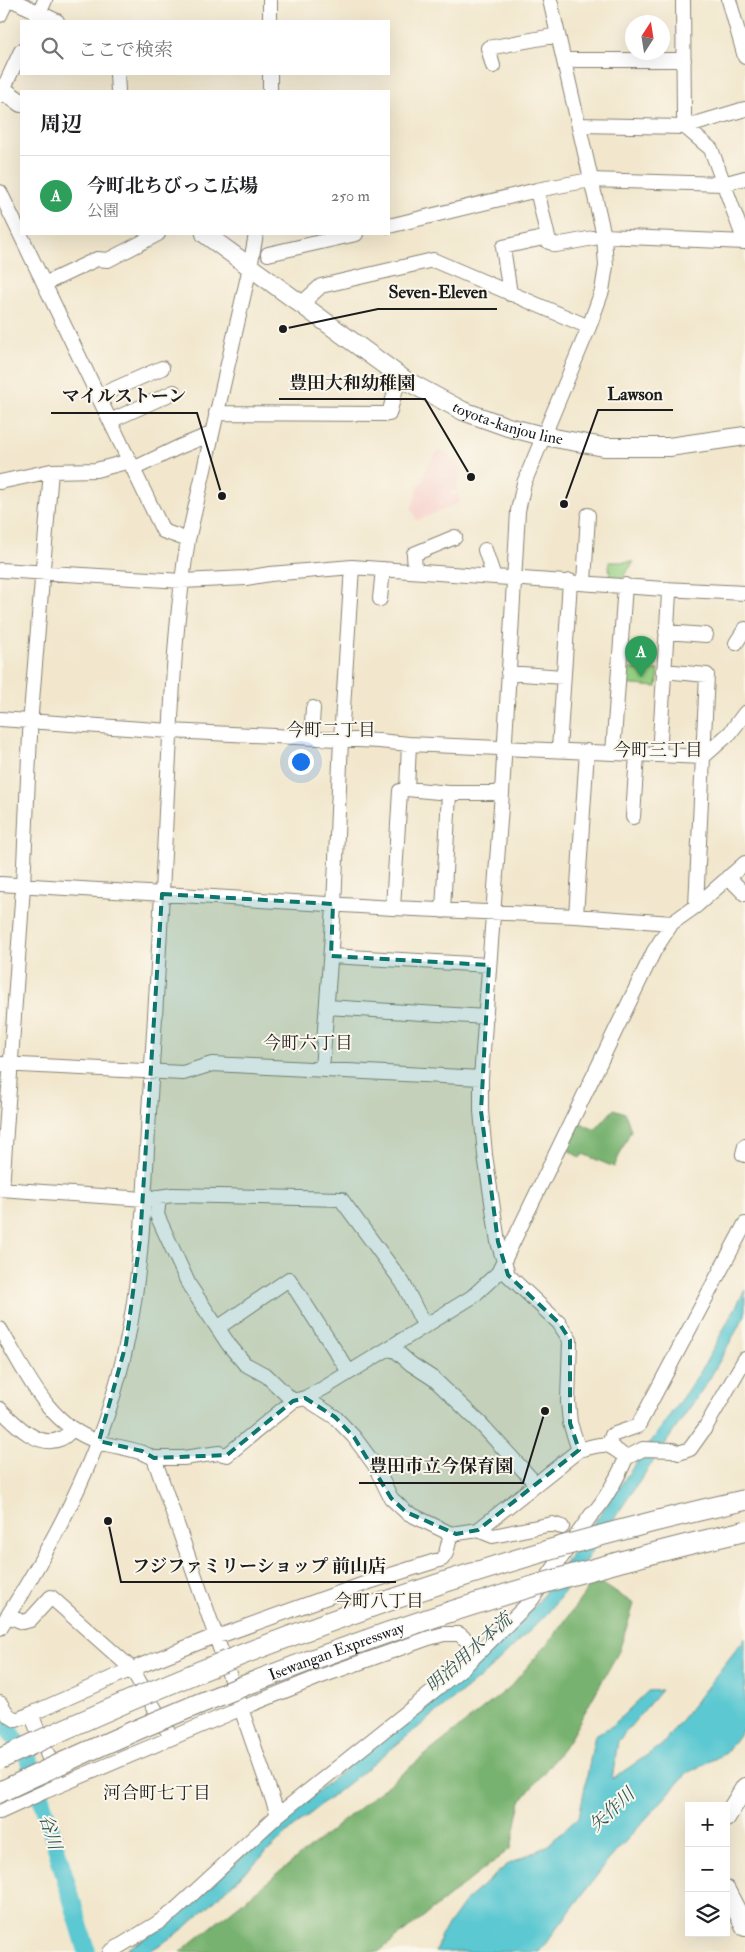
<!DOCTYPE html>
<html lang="ja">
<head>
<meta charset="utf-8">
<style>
  :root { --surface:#fff; --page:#f6f6f6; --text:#202124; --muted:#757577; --line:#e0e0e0; --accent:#c8321e }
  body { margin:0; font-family:"IM FELL Double Pica","Noto Serif JP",serif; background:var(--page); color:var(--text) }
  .controls { position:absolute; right:15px; bottom:15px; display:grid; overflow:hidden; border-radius:0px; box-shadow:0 5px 20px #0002 }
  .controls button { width:45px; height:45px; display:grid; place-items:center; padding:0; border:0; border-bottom:1px solid var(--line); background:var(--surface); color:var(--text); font:25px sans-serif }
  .compass { position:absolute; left:625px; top:15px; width:45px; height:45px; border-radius:50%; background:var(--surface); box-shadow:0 5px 20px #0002; rotate:12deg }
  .you { position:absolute; left:300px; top:761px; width:18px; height:18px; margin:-12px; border:4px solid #fff; border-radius:50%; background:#1a73e8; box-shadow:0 0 0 8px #1a73e833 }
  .badge { display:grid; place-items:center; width:32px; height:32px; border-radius:50%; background:var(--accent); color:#fff; font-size:16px; font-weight:700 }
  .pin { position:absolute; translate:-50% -41px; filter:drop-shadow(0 1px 2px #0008) }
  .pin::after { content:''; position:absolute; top:26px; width:18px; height:15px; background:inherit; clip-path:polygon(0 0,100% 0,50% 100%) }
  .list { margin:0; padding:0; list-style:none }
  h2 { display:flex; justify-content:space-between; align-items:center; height:65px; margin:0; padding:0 20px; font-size:21px }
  h2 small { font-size:16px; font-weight:400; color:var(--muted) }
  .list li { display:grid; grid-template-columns:32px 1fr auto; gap:15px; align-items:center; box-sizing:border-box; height:80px; padding:0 20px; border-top:1px solid var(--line) }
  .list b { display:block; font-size:19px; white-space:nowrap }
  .list p { margin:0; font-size:16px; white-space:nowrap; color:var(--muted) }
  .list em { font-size:16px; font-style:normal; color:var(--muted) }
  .icon { flex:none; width:28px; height:28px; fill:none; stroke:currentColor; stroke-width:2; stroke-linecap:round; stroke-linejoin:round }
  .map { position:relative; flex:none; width:745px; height:1952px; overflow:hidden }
  .search { position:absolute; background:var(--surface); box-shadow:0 5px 20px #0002; left:20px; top:20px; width:370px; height:55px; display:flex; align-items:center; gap:12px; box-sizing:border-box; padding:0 18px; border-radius:0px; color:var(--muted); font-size:19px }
  .panel { position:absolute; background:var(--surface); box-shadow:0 5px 20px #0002; left:20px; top:90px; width:370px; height:145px; border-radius:0px }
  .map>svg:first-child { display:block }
</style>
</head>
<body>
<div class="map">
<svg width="745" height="1952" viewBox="0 0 745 1952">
  <rect width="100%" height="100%" fill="#fbf7ec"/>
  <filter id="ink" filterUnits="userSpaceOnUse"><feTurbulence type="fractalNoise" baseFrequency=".02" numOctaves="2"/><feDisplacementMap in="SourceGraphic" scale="10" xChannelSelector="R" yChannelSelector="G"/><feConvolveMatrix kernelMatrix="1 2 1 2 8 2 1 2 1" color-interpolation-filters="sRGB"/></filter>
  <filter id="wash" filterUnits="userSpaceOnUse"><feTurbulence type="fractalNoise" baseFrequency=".0096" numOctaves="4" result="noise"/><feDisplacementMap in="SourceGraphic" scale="20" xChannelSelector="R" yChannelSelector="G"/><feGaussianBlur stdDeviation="1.12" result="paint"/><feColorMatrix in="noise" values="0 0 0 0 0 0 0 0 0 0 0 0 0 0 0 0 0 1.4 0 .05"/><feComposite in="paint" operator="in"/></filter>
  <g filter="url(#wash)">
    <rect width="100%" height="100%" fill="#f2e7cd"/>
    <path fill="#f7d0cb" d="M439,450l13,6 -1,3 13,7 -8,26 -6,-1 1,4h8l1,8 -44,18 -2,-8 -3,-3 9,-27h2l6,-19h3v-3z"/>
    <path fill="#95cf82" stroke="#58764f" d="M609,562h25l-15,20 -9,-1z
      M624,669l35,1 -2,17 -34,-3z"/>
    <path fill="#78b270" stroke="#4a6746" d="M614,1109l11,4 6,17 -17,37 -31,-13 -3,4 -17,-12 14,-25 18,9z
      M595,1579l39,25 -15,47 -51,91 -47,59 -10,47 -130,102 -3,2h-198l330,-265 44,-51z"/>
    <path fill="#5bc8d1" stroke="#3c7276" d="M745,1290v25l-35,63 -146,214 -17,22 -61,59 -191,153 -106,98 -16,13 -25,15h-25l41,-25 15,-12 109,-100 188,-152 60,-58 165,-234z
      M745,1638v88l-19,27 -39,20 -80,89 -68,90h-104l6,-17 25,-35 41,-35 40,-19 32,-29 16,-82 17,-9 36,-35 13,-1 -43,51 -6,38 50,-34z"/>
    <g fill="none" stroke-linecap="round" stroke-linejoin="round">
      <path stroke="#5bc8d1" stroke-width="18" d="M0,1718l27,37 20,62 40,134"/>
    </g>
  </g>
  <g filter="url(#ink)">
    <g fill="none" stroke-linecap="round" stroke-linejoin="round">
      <defs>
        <path id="minor" d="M12,0l45,21
          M270,0v21
          M550,0l54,236 2,30 -4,25 -13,36 -65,156 -6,28 -16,282 -21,285v33l4,44 13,87 10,33 51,48 11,17 -2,62 2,21 9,27
          M683,0l1,116 1,11 26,22 34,93
          M729,0l16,57
          M0,15l7,-15
          M36,21l9,-21
          M565,60h119
          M493,66l-5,-18 70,-13
          M117,74l1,17
          M270,91v-17
          M0,96l21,-45
          M579,125l106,2 60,-18
          M537,190l12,52
          M0,192l163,339 25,9
          M389,226l148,-36 53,-10 133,4 22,-6
          M268,254l88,-20
          M44,284l53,-25 11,1 50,-26
          M510,294l-7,-47 40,-9 13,7 48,-9 141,6
          M301,304l20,-18 112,-26 156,67
          M98,396l64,-28
          M216,413l173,1 7,-26 9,-8
          M110,421l64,-29
          M133,469l46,-22 32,-13
          M0,482l51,-11 45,-1 34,-9
          M485,550l9,27
          M0,570l182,11 64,-3 24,-4 82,-7 312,22 5,5 -10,161
          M415,571l-1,-17 41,-17
          M584,582l4,-67
          M664,589l81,4
          M380,599l3,-30
          M666,632l40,3
          M736,643l9,-14
          M663,671l44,4 -4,82
          M508,673l55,4
          M0,719l170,12 209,10 30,3 294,13 -7,149
          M311,738l2,-30
          M559,750l11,-169
          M613,753l12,-168
          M703,757l27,-24 15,-20
          M407,789l2,-45
          M633,817l4,-63
          M728,877l17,17
          M0,884l393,24 183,8 96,7
          M393,908l7,-117 7,-2 42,4h53
          M443,911l6,-118
          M576,916l11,-165
          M331,956l158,9
          M327,1007l159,10
          M0,1064l183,9 29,-9 269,14
          M322,1069l12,-162 7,-168 11,-172
          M745,1146l-2,8 2,1
          M0,1189l144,10 29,-4 168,4 62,84 21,42
          M2,1189l21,-303 8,-173 20,-242
          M159,1198l-2,17 32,70 40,60 16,19 22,12 26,25
          M219,1327l70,-48 60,93
          M0,1329c26,43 47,96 99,113 19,6 37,6 55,16l124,357
          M388,1349l8,2 15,13 23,15 46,44 56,61
          M305,1398l30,19 19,20 20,27 17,34 15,14 45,22 27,-4 101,-80c25,-7 28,-9 47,8l17,-9 30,1 6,3 11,-4 15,-21 40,-69
          M0,1409c14,14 38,40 60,30 5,-2 9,-6 12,-10
          M609,1445l3,-10 26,-9 107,-202
          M154,1458h29l36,-5 8,2 66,-54 12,-3 19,-10 148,-91 26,-24 156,-322 18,-28 24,-17 49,-43
          M478,1530l15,6 59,-12 10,3
          M8,1616l15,6 7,-2 21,-23 81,72 39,68
          M0,1628c51,-80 95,-161 119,-253 23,-85 25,-175 30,-263 7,-107 13,-213 18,-320 5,-84 7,-169 21,-252l62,-273 6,-33
          M0,1703l8,12 8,5 15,-6 101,-45 83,-33 10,-2 147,-53 70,-22 4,-6 5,-19
          M31,1714l25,61
          M0,1812l46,-21 194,-82 79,-32 110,-39 15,-4h15l21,17
          M110,1952l46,-28 17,-12 105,-97 187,-149 65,-64 61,-87c11,-9 29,-42 35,-57"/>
        <g id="major">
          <path d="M0,88l21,15"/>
          <path id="s1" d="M205,234l200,146 58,31 45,16 35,9 61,11h65l76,-11"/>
          <path d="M726,1818l19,-31"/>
          <path d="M726,1890l19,37"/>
        </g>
      </defs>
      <use href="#minor" stroke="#878274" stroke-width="16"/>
      <use href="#major" stroke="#878274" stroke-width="20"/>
      <use href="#minor" stroke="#fff" stroke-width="14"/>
      <use href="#major" stroke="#fff" stroke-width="18"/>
      <defs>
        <g id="highway-bridge">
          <path d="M0,1759c238,-112 487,-202 745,-259"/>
          <path id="s2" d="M0,1792c238,-114 488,-203 745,-261"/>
        </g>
      </defs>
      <use href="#highway-bridge" stroke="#878274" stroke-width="22" stroke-linecap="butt"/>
      <use href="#highway-bridge" stroke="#fff" stroke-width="20"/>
    </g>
  </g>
  <path fill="#0f766e" fill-opacity="0.2" stroke="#0f766e" stroke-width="4" stroke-dasharray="10 6" stroke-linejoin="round" d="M162,894l171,10 -2,52 158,9 -8,146 17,131 10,33 51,48 11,17v83l9,27 -101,80 -22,4 -50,-22 -15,-14 -37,-61 -19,-20 -30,-19 -12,3 -66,54 -73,3 -12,-7 -43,-10 27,-97 14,-104z"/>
  <g text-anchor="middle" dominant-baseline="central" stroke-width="4" stroke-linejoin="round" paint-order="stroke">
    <g font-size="16" fill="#1c1c1c" stroke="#fbf7ec">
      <text stroke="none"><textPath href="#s1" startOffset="360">toyota-kanjou line</textPath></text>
      <text stroke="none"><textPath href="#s2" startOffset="365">Isewangan Expressway</textPath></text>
    </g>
    <g font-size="18" fill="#1c1c1c" stroke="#fbf7ec">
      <text x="331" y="730">今町二丁目</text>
      <text x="658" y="750">今町三丁目</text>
      <text x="308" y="1043">今町六丁目</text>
      <text x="379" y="1601">今町八丁目</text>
      <text x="157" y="1793">河合町七丁目</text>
    </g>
    <g font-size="18" font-style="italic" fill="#32585b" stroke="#fbf7ec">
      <text transform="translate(469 1653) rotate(-42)">明治用水本流</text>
      <text transform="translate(612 1810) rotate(-43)">矢作川</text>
      <text transform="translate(50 1832) rotate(73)">谷川</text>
    </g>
  </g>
  <path fill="none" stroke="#1c1c1c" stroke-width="2" d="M283 329L378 309H497M471 477L425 399H279M564 504L598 410H673M222 496L197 413H51M545 1411L523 1483H359M108 1521L121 1582H396"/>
  <g fill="#1c1c1c" stroke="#fbf7ec" stroke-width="2">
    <circle cx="283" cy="329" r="5"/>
    <circle cx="471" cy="477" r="5"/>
    <circle cx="564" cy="504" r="5"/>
    <circle cx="222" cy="496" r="5"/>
    <circle cx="545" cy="1411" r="5"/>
    <circle cx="108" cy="1521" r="5"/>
  </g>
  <g font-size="18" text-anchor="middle" font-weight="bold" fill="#1c1c1c" stroke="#fbf7ec" stroke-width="4" stroke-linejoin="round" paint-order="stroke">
    <text x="438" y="298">Seven-Eleven</text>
    <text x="352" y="389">豊田大和幼稚園</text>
    <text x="635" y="400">Lawson</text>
    <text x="124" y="402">マイルストーン</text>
    <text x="441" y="1472">豊田市立今保育園</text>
    <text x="259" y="1572">フジファミリーショップ 前山店</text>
  </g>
</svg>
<div class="controls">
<button>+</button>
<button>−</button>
<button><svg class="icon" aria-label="layers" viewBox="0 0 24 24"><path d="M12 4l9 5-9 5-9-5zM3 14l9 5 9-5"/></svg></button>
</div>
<svg class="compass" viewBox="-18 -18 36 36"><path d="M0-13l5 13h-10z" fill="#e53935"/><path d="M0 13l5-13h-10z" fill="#757577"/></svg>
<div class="you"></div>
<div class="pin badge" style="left:641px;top:677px;background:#2e9e5b">A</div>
<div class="search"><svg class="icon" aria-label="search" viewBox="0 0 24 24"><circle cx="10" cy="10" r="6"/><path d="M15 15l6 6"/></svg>ここで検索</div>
<section class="panel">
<h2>周辺<small></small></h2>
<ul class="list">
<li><span class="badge" style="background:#2e9e5b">A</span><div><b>今町北ちびっこ広場</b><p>公園</p></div><em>250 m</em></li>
</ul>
</section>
</div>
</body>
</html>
